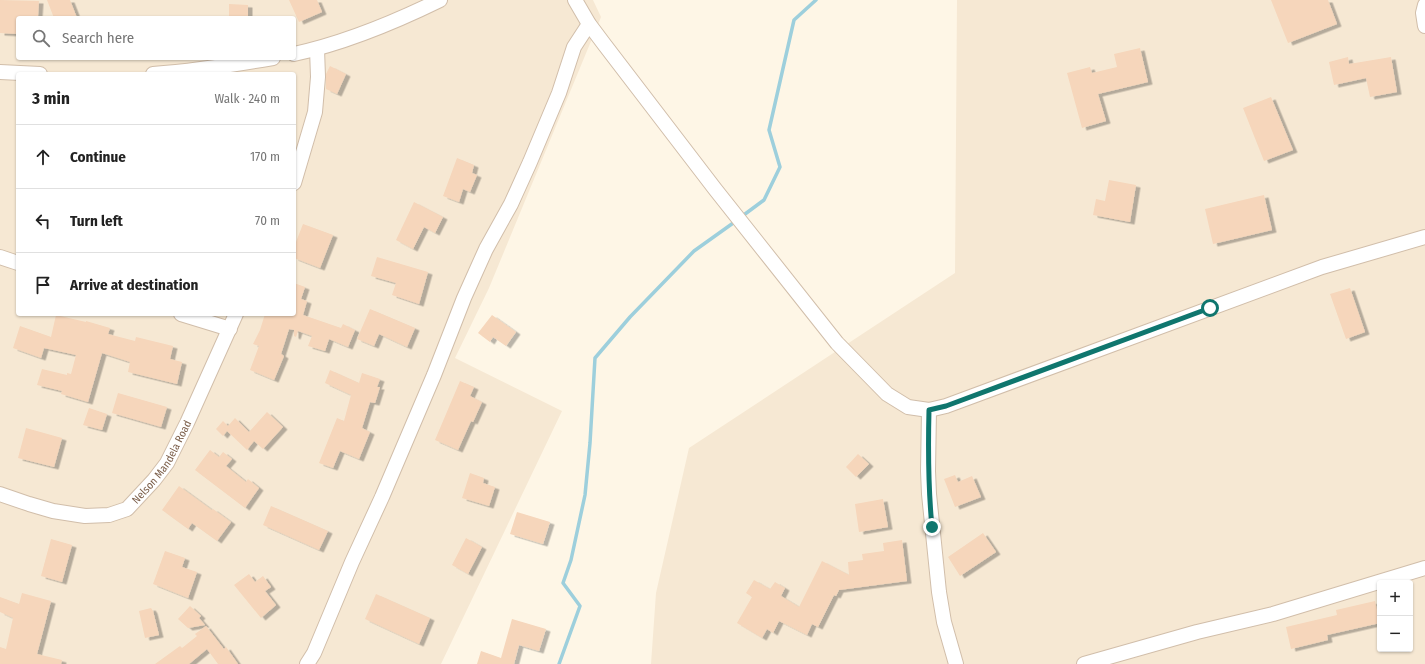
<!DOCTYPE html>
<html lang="en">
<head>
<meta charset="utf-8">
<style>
  :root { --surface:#fff; --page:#f2f2f2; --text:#222; --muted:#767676; --line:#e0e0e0 }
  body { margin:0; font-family:"Fira Sans Condensed",sans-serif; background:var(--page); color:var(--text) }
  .controls { position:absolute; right:12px; bottom:12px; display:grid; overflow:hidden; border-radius:4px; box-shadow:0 1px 3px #0004 }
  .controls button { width:36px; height:36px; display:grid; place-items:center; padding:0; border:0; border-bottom:1px solid var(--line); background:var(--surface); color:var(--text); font:20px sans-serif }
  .stop { position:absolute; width:12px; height:12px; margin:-9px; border:3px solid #0f766e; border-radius:50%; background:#fff }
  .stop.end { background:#0f766e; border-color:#fff; box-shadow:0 1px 4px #0008 }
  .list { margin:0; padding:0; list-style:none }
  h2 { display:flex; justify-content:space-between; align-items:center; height:52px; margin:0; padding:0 16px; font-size:17px }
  h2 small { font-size:13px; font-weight:400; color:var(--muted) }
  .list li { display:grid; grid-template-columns:26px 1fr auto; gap:12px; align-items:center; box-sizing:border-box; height:64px; padding:0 16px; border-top:1px solid var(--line) }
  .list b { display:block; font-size:15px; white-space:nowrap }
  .list em { font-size:13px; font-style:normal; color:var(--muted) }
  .icon { flex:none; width:22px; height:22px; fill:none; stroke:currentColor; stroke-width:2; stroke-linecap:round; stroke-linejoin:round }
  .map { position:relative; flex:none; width:1425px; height:664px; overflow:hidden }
  .search { position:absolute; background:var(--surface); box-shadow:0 1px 3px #0004; left:16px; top:16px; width:280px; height:44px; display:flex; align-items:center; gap:10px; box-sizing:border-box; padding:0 14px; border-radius:4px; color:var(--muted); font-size:15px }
  .panel { position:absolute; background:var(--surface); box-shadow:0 1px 3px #0004; left:16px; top:72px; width:280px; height:244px; border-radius:4px }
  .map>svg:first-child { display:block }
</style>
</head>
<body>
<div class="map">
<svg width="1425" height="664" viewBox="0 0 1425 664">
  <defs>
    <filter id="shadow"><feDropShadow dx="4.5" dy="2.5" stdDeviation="0" flood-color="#0004"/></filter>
  </defs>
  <rect width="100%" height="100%" fill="#fef6e6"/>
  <path fill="#f6e8d3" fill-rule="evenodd" d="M0,0h593l8,17 -112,271 -34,70 107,53 -121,253h-441zM18,18h276v40h-276zM18,74h276v240h-276z
    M957,0h468v664h-774l5,-71 33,-145 266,-175zM1380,583h30v66h-30z"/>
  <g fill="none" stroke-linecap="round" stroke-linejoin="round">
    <path stroke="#9dcfdc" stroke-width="3.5" d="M741,217l23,-17 16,-33 -11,-37 25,-110 22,-20
      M559,664l21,-58 -17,-23 8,-23 14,-65 5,-52 5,-85 35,-41 64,-66 42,-30"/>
  </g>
  <path fill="#f6d6bb" filter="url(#shadow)" d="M0,0l39,1 -1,15h-6v2h-14v16l-18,-1z
    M47,0h23l7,18h-23z
    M289,0h28l5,12 -23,10z
    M1271,0h57l9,24 -49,19z
    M229,4l19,1v13h-19z
    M1140,48l8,34 -50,12 8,27 -24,7 -15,-55 23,-6 2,6 25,-6 -3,-13z
    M1348,57l1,7 42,-7 6,35 -27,5 -4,-19 -32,7 -5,-23z
    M330,66l16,8 -9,20 -11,-5v-15z
    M1271,97l22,53 -29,11 -21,-53z
    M457,158l17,7 -2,8 5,2 -7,17 -7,-3 -4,13 -16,-6z
    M1109,180l27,5 -6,37 -37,-7 3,-16 9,2z
    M1264,195l8,35 -59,14 -8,-35z
    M414,202l29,15 -8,16 -11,-6 -11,22 -17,-9z
    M303,224l30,11 -13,33 -26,-10v-11z
    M377,257l51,15 -9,32 -27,-9 4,-12 -25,-7z
    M294,283l11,4 -4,12 6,2 -4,14 38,13 2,-4 12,6 -7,17 -19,-8 -4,12 -17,-5 4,-10 -14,-5 -2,6 -2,-1v-6l-5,-1 -8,25 3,2 -10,24 -24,-10 9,-24 -6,-2 7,-14 5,-16h29z
    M1350,288l15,44 -19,7 -16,-45z
    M370,309l45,19 -8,19 -28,-13 -5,12 -17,-7z
    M56,315l30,7v-1l24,7 -2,6 27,7 1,-4 37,9 -3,13 12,3 -5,22 -49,-12 2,-10 -28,-9 -14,49 -27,-8 1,-3 -25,-6 5,-16 25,6v-2l4,1 5,-19 -32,-7 -3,10 -28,-10 7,-22 31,11z
    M492,315l24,17 -10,14 -13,-9 -3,5 -12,-9z
    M330,370l29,13 3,-10 18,6 -3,8h3l-5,16 -5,-1 -8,26 8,4 -11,27 -19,-8 -7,17 -14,-5 18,-45 7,3 7,-26 -26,-12z
    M460,381l14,6 -4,9 12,6 -9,20 -2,-1 -13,29 -23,-10z
    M118,393l49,14 -6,20 -49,-14z
    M89,408l18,6 -5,16 -19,-5z
    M267,412l16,15 -20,22 -9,-8 -7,9 -20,-19 -4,5 -7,-7 7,-8 5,5 7,-8 14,14z
    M26,428l36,10 -8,29 -36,-9z
    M210,450l9,7 4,-5 9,7 -6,7 20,16 2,-3 11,9 -14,20 -50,-38z
    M858,454l11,10 -13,13 -10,-10z
    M470,473l14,5 -1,5 12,4 -6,19 -27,-8z
    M955,475l3,7 14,-6 9,21 -26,10 -11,-28z
    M179,486l33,24 1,-1 18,13 -14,19 -25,-18 -4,6 -26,-19z
    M883,499l5,28 -29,5 -4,-28z
    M271,506l57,25 -9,19 -56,-25z
    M517,512l33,10 -7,22 -33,-10z
    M983,533l13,19 -36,24 -12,-19z
    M466,538l16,9 -14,27 -16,-9z
    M51,539l21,6 -10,37 -21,-6z
    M902,540l5,41 -68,9 -3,6 -2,-1 -16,32 -6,-3 -5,11 -28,-14 -6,12 -6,-4 -5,9 -25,-15 15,-26 -6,-4 8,-13 16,9 5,-7 10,6 -4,8 18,11 23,-46 27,14 -1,-13 15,-2 -1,-6 22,-3 -1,-8z
    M165,551l20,7 -3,9 15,5 -9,26 -35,-14z
    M249,574l6,8 8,-6 8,11 -6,4 11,14 -15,13 -27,-33z
    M22,593l29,8 -14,53 25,6 -1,4h-61v-17l6,2 7,-31 -13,-6v-15l19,7z
    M376,594l54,24 -11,26 -54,-25z
    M1375,601l5,22 -53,12 1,5 -37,9 -5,-22 51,-12 -1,-5z
    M190,606l11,10 -2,2 6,7 -17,3 -10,-9z
    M151,608l2,3 6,24 -14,3 -6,-27z
    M512,619l34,10 -7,22 -20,-6 -5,19h-37l4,-13 20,7z
    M206,626l18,23 2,-2 12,17h-20l-11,-15 -18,15h-34l25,-18 2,2 15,-12 -2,-2z"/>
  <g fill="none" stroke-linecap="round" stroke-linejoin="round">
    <defs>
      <g id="minor">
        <path d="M575,0l14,24 15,20 111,145 122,154 50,51 21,13 21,3 17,-4 376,-139 103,-30"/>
        <path d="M1425,5l-2,8 2,13"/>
        <path d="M294,54c51,-11 99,-31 146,-54"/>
        <path d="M0,72l40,2"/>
        <path d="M153,74c41,-3 80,-9 120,-16"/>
        <path d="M294,183l21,-71 3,-35 -1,-28"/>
        <path d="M0,257l18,6"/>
        <path d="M181,314l49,15"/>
        <path d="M929,410l-1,61 1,23 10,98 5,30 12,42"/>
        <path id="s1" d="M0,494l29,10 24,7 32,5 24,-1 18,-6 27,-29 13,-17 20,-40 49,-109"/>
        <path d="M307,664l7,-11 38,-91 30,-65 52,-122 30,-77 22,-49 25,-45 19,-42 29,-69 15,-46 15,-23"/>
        <path d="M1084,664l113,-32 76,-18 152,-46"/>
      </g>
    </defs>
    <use href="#minor" stroke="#d1beaa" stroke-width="16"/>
    <use href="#minor" stroke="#fff" stroke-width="14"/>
  </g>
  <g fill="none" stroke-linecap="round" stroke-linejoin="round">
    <path stroke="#0f766e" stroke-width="5" d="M932,527c-4,-41 -4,-77 -3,-117l17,-4 264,-98"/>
  </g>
  <g text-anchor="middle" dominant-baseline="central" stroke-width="3.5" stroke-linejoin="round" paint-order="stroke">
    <g font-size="11" fill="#7a5d48" stroke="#fff9ee">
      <text stroke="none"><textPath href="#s1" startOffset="190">Nelson Mandela Road</textPath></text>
    </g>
  </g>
</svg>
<div class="controls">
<button>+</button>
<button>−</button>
</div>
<div class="stop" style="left:1210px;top:308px"></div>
<div class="stop end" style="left:932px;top:527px"></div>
<div class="search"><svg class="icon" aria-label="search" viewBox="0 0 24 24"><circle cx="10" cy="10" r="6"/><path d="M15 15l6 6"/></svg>Search here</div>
<section class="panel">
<h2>3 min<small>Walk · 240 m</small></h2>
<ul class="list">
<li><svg class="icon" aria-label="ahead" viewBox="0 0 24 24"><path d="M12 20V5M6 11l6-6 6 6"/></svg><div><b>Continue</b></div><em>170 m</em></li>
<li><svg class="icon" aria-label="left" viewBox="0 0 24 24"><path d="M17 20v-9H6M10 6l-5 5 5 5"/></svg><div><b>Turn left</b></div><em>70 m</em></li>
<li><svg class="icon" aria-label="arrive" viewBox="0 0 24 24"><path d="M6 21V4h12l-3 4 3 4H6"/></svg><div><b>Arrive at destination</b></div></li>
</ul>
</section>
</div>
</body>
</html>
